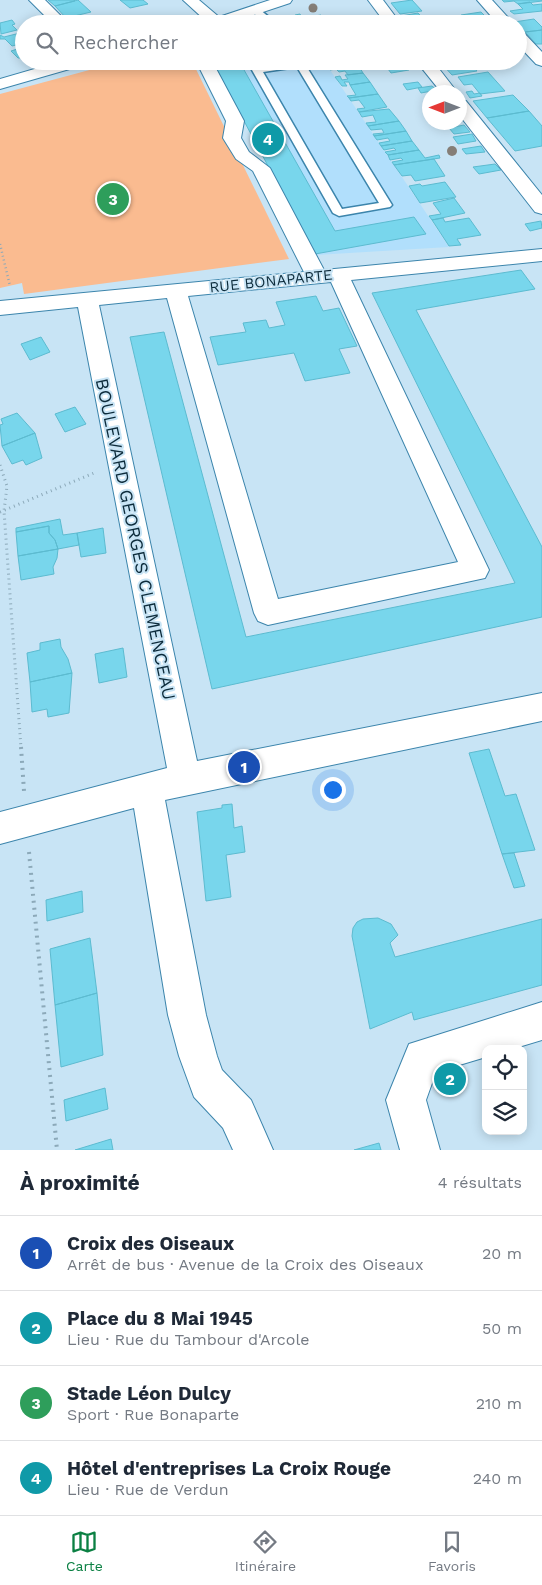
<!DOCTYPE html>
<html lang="fr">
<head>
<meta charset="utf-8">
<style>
  :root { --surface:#fff; --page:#f2f2f3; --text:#1f2937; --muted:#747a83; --line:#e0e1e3; --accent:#0b8043 }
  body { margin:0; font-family:"Work Sans",sans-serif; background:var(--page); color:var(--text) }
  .controls { position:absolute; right:15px; bottom:15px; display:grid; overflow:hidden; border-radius:10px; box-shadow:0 2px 12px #0003 }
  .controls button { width:45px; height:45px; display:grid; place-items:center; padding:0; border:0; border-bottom:1px solid var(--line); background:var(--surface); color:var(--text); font:25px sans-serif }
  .compass { position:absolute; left:422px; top:85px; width:45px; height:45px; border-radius:50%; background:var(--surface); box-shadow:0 2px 12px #0003; rotate:270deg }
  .you { position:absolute; left:332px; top:789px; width:18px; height:18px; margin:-12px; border:4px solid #fff; border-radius:50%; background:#1a73e8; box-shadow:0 0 0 8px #1a73e833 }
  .badge { display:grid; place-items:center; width:32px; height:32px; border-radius:50%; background:var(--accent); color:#fff; font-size:16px; font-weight:700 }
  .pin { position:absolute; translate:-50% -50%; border:2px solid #fff; box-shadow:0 1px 5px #0006 }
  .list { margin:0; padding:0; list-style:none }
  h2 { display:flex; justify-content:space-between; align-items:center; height:65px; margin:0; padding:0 20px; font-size:21px }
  h2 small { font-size:16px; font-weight:400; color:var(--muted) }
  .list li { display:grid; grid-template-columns:32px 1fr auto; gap:15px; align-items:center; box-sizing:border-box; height:75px; padding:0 20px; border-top:1px solid var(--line) }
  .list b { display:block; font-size:19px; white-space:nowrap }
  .list p { margin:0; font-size:16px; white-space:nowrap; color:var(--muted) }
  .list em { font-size:16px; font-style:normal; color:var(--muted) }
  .icon { flex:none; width:28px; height:28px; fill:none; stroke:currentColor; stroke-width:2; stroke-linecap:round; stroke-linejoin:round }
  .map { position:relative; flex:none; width:542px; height:1150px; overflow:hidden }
  .search { position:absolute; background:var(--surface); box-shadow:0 2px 12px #0003; left:15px; right:15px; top:15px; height:55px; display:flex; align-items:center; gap:12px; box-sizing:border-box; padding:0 18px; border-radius:28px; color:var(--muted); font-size:19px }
  .sheet { height:365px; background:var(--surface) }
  nav { display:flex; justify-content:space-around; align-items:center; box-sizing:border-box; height:70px; border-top:1px solid var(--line); background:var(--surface); font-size:14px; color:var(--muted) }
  nav a { display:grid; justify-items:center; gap:2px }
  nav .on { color:var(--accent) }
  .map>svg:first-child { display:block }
</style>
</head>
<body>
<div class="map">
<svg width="542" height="1150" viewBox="0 0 542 1150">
  <rect width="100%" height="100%" fill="#c8e4f5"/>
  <path fill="#b1dffc" d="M212,61h112l125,186 -133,8z"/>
  <path fill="#fabb90" d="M123,61h69l97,198 -265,35 -2,-11 -22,5v-194z"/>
  <path fill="#78d6ec" stroke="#5cbbd0" d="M48,0h26l1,1 -20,5z
    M78,0l13,12 -25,6 -11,-12z
    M120,0h23l5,4 -18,4z
    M412,0l10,11 -22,3 -9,-11z
    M502,0h40v1l-24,3 -4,-3 -10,1z
    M530,2l3,3 9,-1v7l-28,3 -4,-3 13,-2 -5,-5z
    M481,12l5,5 -21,2 -4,-4z
    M418,13l8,9 -18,2 -7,-8z
    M300,14l2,4 19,-3 6,9h-25l-1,-2h3l-3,-4h-4l-2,-3z
    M112,17l8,7h-35z
    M534,19l8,8v3l-17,2 -7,-8 -4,-2z
    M12,20l3,4 -3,1 5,5 -16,4 -1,-11z
    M542,30v14h-6l-11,-12z
    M24,32v11l-12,3 -7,-7h-5v-4l4,2z
    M24,47v11h-6l-7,-7z
    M212,61h27l96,170 79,-14 12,17 -111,20z
    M336,61h20l1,2 -19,2z
    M413,61l3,4 -21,3 -3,-4z
    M453,61h15l9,10 -25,4 -11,-12z
    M357,63l6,10 -15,2 -3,-4 -6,1 -3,-3 -6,1 -2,-3z
    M405,66l4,4 -18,3 -3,-4z
    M488,72l17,19 -25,3 -8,-10 -8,1 -6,-8z
    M363,73l7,9 -20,3 -1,-3h-5l3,4h-5l-7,-9 5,-1 2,4 6,-1 -3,-4z
    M370,82l8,12 -29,4 -2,-2 9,-1 -6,-10z
    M418,82l4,5 -15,3 -4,-6z
    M432,86l5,4 -16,3 -3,-5z
    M472,91l2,3 6,-1 2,3 -12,2 -4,-6z
    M378,94l9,13 -28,5 -2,-3 8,-1 -6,-8 -8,1 -2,-3z
    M513,95l16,16 -42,7 -14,-17z
    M389,109l10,12 -31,5 -2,-3 10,-1 -3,-7 -11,2 -3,-5z
    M529,111l13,15v20l-27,5 -28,-33z
    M399,121l7,10 -32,5 -1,-2 11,-1 -2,-4 -11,1 -3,-4z
    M464,125l6,7 -16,2 -5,-6z
    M406,131l6,10 -31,5 -2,-3 11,-2 -2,-3 -11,2 -3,-4z
    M472,134l4,7 -18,3 -5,-7z
    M412,141l7,9 -31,5 -3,-3 11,-2 -2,-2 -10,2 -3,-4z
    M481,146l4,6 -19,2 -4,-5z
    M419,150l6,8 14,-3 1,3 -46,7 -2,-3 11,-2 -2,-2 -11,2 -2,-5z
    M434,159l11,17 -30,5 -4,-6 -9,1 -8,-11z
    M495,164l6,6 -22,4 -6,-7z
    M445,182l11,15 -36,6 -11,-17 11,-2 2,2z
    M454,198l11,15 -33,7 -3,-4 12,-2 -8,-11z
    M443,218l2,4 24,-4 12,17 -24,4 4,6 -12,1 -17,-26z
    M541,221l1,7 -12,3 -5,-7z
    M521,270l14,19 -119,21 126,237v70l-330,72 -82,-352 34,-5 82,305 269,-54 -143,-290z
    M316,296l7,15 16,-3 18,38 -18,3 11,24 -45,8 -11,-28 -76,12 -8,-28 36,-5 -3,-9 23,-3 3,8 16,-3 -9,-23z
    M41,337l9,15 -20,8 -9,-16z
    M75,407l11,17 -21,8 -10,-18z
    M17,413l18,20 -33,13 -2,-21 3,-1 -2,-5z
    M35,433l7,25 -16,7 -3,-5 -11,4 -10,-18z
    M60,519l3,16 14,-2 2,12 -21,4 -3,-9 -6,-7v-7l-33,6v-4z
    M49,526v7l6,7 3,9 -40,7 -2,-24z
    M103,528l3,25 -25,4 -4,-24z
    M58,549l-1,9 -4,9 1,7 -33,6 -3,-24z
    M60,639l1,8 7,12 4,14 -42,9 -3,-29 13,-3v-7z
    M123,648l4,29 -28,6 -4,-29z
    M72,673l-3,40 -21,4 -1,-8 -15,3 -2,-30z
    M489,749l16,47 11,-2 19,56 -33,4 -33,-101z
    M232,804l2,24 8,-2 3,26 -19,3 5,42 -25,4 -9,-89 25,-4v-3z
    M514,853l11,33 -11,2 -12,-34z
    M82,891l1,21 -36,9 -1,-21z
    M378,918l13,6 7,11 -8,8 5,14 147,-38v66l-128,35 -2,-8 -42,17 -18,-93 1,-8 4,-6 6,-3z
    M90,938l7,55 -42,12 -5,-56z
    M97,993l6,62 -42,12 -6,-62z
    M105,1088l3,21 -42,12 -2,-21z
    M111,1139l2,11h-38z
    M379,1143l2,7h-27z"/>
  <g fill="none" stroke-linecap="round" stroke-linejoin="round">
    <defs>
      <path id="service" d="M255,7l3,1 19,16h-10l-15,-12 -1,-2z
        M293,61h10l89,144 -2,2 -51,9 -6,-3 -81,-143 5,-3zM297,67l82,136 -37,6 -79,-137z"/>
      <path id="minor" d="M29,0h16l24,24h-16z
        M183,0h16l20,17 51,-17h22l-2,3 -63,21h-23l2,-3z
        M368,0h15l18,24h-15z
        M477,0h15l22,24h-16z
        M518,31l6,2 18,19v14l-6,-2 -18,-19z
        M62,61h27l-2,3 -87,25v-10z
        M196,61h16l32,60 -3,17 8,14 21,16 54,102 218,-21v12l-191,19 138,290 -4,8 -217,47 -10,-4 -4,-8 -87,-315 -68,7 98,456 345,-68v28l-377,79 41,215 11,41 5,14 29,30 22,50h-40l-10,-22 -29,-31 -15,-41 -11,-41 -34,-207 -134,36v-32l167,-44 -89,-461 -78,8v-14l304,-29 -51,-101 -17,-12 -13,-21 3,-17zM331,282l127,280 -180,37 -90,-303z
        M416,61h17l24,31h-16z
        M460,100l6,1 76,94v19l-7,-2 -75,-96z
        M542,1002v38l-30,9h-26v8l-50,15 -10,28 14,50h-40l-14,-50 23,-56z"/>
    </defs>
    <use href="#service" stroke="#3c85ac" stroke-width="3"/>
    <use href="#minor" stroke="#3c85ac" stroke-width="2"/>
    <path stroke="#8ca9b9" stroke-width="2.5" stroke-dasharray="1 3" stroke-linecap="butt" d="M0,244l10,42"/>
    <path stroke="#8ca9b9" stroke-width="3" stroke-dasharray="1 4" stroke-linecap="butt" d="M0,465l7,21 -3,25 17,237
      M0,512l94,-39"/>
    <path stroke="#8ca9b9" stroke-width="4" stroke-dasharray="2 5" stroke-linecap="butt" d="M21,747l3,44
      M29,852l28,298"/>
    <use href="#service" fill="#fff" fill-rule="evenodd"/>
    <use href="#minor" fill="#fff" fill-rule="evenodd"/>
  </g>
  <g fill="#857e77">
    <circle cx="313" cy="8" r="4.5"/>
    <circle cx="452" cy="151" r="5"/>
  </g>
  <g text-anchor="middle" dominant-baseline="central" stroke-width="4" stroke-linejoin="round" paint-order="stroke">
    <g font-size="15" fill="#0c2b3b" stroke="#c8e4f5">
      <text transform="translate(271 281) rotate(-6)">RUE BONAPARTE</text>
    </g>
    <g font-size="18" fill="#0c2b3b" stroke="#c8e4f5">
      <text transform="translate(136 539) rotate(78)">BOULEVARD GEORGES CLEMENCEAU</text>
    </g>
  </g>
</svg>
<div class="controls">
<button><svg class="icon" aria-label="locate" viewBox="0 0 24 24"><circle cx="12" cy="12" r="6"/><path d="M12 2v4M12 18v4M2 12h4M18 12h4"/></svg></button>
<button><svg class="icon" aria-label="layers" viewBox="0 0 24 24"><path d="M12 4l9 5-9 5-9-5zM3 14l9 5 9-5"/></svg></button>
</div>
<svg class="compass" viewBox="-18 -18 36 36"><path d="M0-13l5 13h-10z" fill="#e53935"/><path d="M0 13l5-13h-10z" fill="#747a83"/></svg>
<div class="you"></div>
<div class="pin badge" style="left:244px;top:767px;background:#1a4fb4">1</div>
<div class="pin badge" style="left:450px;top:1079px;background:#0f9aa8">2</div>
<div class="pin badge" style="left:113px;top:199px;background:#2e9e5b">3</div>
<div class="pin badge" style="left:268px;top:139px;background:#0f9aa8">4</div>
<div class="search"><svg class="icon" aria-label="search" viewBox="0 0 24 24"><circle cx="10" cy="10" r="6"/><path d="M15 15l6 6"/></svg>Rechercher</div>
</div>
<section class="sheet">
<h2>À proximité<small>4 résultats</small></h2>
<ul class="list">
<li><span class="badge" style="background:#1a4fb4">1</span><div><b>Croix des Oiseaux</b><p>Arrêt de bus · Avenue de la Croix des Oiseaux</p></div><em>20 m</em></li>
<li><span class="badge" style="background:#0f9aa8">2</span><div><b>Place du 8 Mai 1945</b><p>Lieu · Rue du Tambour d'Arcole</p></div><em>50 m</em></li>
<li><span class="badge" style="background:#2e9e5b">3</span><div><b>Stade Léon Dulcy</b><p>Sport · Rue Bonaparte</p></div><em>210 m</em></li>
<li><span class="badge" style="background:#0f9aa8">4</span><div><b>Hôtel d'entreprises La Croix Rouge</b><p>Lieu · Rue de Verdun</p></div><em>240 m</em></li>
</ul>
</section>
<nav>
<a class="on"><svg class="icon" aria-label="map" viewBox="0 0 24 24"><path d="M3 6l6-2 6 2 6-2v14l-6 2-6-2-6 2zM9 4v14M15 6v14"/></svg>Carte</a>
<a><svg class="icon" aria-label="directions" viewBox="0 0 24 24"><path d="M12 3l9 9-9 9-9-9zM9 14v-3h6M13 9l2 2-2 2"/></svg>Itinéraire</a>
<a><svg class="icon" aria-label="saved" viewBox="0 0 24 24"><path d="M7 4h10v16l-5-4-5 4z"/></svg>Favoris</a>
</nav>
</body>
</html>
